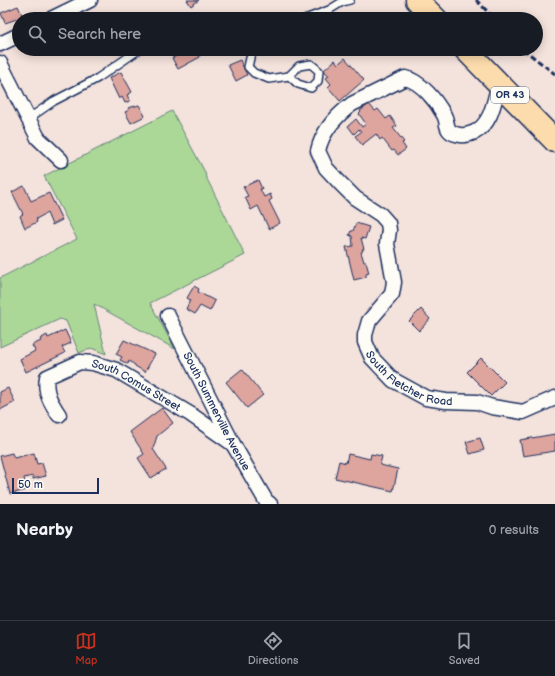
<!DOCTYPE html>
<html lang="en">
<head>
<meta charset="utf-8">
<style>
  :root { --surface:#171b24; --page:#20242c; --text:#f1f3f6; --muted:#9ea1a6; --line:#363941; --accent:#c8321e }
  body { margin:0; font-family:"Balsamiq Sans",sans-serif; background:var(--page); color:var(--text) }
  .scale { position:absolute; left:12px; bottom:10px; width:87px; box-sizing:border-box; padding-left:4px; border:2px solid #1b2f5e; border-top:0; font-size:11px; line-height:14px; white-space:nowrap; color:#1b2f5e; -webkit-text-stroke:3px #fdfcf7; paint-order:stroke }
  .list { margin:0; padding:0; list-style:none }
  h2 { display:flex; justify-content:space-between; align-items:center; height:52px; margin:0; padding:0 16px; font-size:17px }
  h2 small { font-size:13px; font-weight:400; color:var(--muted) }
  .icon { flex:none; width:22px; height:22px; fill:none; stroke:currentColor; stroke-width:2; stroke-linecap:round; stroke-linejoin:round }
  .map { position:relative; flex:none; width:555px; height:504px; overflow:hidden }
  .search { position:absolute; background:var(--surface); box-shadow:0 2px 10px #0003; left:12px; right:12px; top:12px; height:44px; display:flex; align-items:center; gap:10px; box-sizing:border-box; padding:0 14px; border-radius:22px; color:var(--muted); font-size:15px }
  .sheet { height:116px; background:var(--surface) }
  nav { display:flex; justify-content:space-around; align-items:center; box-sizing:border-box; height:56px; border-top:1px solid var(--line); background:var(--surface); font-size:11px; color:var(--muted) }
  nav a { display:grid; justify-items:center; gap:2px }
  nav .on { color:var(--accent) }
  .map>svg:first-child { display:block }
</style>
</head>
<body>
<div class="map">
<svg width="555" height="504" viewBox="0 0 555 504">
  <rect width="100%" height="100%" fill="#f4e2dc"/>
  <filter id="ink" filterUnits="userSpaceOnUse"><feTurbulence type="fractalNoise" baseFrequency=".025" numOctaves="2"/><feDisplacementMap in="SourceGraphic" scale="8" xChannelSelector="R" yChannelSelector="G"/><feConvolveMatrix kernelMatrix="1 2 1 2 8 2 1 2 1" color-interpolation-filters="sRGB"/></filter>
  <g filter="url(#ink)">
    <path fill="#abd897" stroke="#63847a" d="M172,111l34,63 -1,1 40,80 -95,48 25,46 -81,-45 12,50 -15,-6 -12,5 -13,-32 -6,-2 -60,28v-69l77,-39 -33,-63z"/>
    <path fill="#dea49e" stroke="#1b2f5e" d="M187,0h12l-8,6z
      M18,6l5,11 -18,6 -4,-10z
      M177,49h19l4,8 -22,12 -6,-11 7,-3 -3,-5z
      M345,58l19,22 -24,21 -12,-14 3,-3 -5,-6 3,-2 -5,-6 11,-10 3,4z
      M240,60l7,15 -11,6 -8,-16z
      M121,72l11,20 -5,3 3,6 -5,2 -3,-6 -3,2 -10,-21z
      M369,104l6,7 3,-2 8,10 4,-3 7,10 -4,2 11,14 -2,1 4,6 -8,6 -4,-5 -2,1 -10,-13 -2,2 -4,-6 -14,11 -7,-9 6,-4 -2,-3 -5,5 -6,-8 8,-7 6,8 4,-3 -7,-10 2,-2 -1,-1z
      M139,105l6,11 -14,7 -6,-11 4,-2 -1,-2z
      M258,180l4,9h-2l4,8 6,-3 2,5 -3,2 11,22 -11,6 -11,-23 -7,4 -6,-13 3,-1 -5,-9z
      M24,186l7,15 18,-8 13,27 -10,5 -5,-12 -11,6 1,3 -12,6 -5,-12 3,-2 -11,-22z
      M356,223l13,4 -4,12 -4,-1 3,11h-2l1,2 -2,1 3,10h2l3,11 -3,1v3l-12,3 -8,-33 7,-1 -1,-10 -3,-1 2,-4h2z
      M194,286l5,3 -1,3 17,9 -5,10 -10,-5 -5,8 -9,-5 4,-9 -3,-2z
      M421,309l9,10 -11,12 -10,-10z
      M65,330l6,13 -9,4 3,6 -39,19 -6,-13 15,-8 -3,-6 9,-4 -1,-2 7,-4 1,3z
      M124,340l31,14 -10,18 -10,-6v-1l-6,-4 -1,3 -8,-4 2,-3 -6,-3z
      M481,358l24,24 -14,14 -24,-24z
      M242,369l21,26 -16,13 -21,-26z
      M8,388l7,14 -15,8v-18z
      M162,408l11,15 -16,13 -4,13 13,20 -15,9 -13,-20 6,-4 -14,-22z
      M555,434v17l-32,5 -3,-16z
      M480,438l4,12 -14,4 -4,-12z
      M12,453l2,5 20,-5 3,11 5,-1 4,13 -13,3v-3l-9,2 3,12 -17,4 -10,-38z
      M348,454l22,5 1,-5 11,2 -2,9 18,4 -5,22 -58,-13 4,-17 7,2z"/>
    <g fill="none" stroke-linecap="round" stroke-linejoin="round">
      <defs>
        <path id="lane" d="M305,19l24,-9 13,-8 8,-2
          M255,49l-5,9 -2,9 6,6 15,6 20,-3 10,-10 12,-2 8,7 -1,10 -7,7 -13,-4 -9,-8
          M28,119l26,-18 44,-23 42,-29"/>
        <g id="street">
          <path d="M51,19l39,-19"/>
          <path d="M0,44l19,-9"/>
          <path d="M0,63l35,69 3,6 23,22"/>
          <path id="s1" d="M499,84c-5,17 -7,39 -24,48 -5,2 -10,4 -15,3 -4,-1 -8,-1 -11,-5 -3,-4 -2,-10 -5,-15 -7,-13 -23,-34 -39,-37l-53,26c-16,12 -30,28 -34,47l8,17 14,15 15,15 26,17 7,8 1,7 -2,14 7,38 -2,12 -23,27 -4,14v7l7,16 21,22 33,18 20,3 31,1 15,5 31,5 32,-14"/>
          <path id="s2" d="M168,316l65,128 33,57 4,3"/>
          <path id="s3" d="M59,415c-8,-12 -15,-23 -12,-38l33,-15 13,1 23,7 74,44 43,30"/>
        </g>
        <path id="primary" d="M417,0l19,19
          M465,49l90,92"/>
      </defs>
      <use href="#lane" stroke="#1b2f5e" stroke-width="10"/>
      <use href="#street" stroke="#1b2f5e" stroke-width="17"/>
      <use href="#primary" stroke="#1b2f5e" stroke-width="25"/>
      <use href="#lane" stroke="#fdfcf7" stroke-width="7"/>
      <use href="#street" stroke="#fdfcf7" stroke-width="14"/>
      <use href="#primary" stroke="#fcdcac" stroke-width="22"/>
      <path stroke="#1b2f5e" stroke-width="3" stroke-dasharray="6 3" stroke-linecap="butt" d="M476,0l19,19
        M523,49l32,25"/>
    </g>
  </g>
  <g text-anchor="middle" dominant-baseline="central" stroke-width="3" stroke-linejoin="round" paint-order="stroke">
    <rect fill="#fdfcf7" stroke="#5f6c8c" stroke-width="1" x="491" y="87" width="38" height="16" rx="3"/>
    <g font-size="10" font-weight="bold" fill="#1b2f5e">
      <text x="510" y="95">OR 43</text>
    </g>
    <g font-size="11" fill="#1b2f5e" stroke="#fdfcf7">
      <text stroke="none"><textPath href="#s1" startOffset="565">South Fletcher Road</textPath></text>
      <text stroke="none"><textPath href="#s3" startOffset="139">South Comus Street</textPath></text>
      <text stroke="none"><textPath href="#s2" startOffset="107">South Summerville Avenue</textPath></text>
    </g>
  </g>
</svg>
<div class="scale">50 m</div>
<div class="search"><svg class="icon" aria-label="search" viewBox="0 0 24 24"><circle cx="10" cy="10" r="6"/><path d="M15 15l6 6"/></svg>Search here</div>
</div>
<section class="sheet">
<h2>Nearby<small>0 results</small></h2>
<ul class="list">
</ul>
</section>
<nav>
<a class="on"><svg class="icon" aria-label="map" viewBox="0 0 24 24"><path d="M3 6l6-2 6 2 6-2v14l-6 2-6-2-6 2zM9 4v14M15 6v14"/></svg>Map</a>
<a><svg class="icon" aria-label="directions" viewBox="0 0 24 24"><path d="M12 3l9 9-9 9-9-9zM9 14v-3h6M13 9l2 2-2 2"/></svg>Directions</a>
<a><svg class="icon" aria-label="saved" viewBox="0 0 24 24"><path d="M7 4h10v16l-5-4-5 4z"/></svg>Saved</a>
</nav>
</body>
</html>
